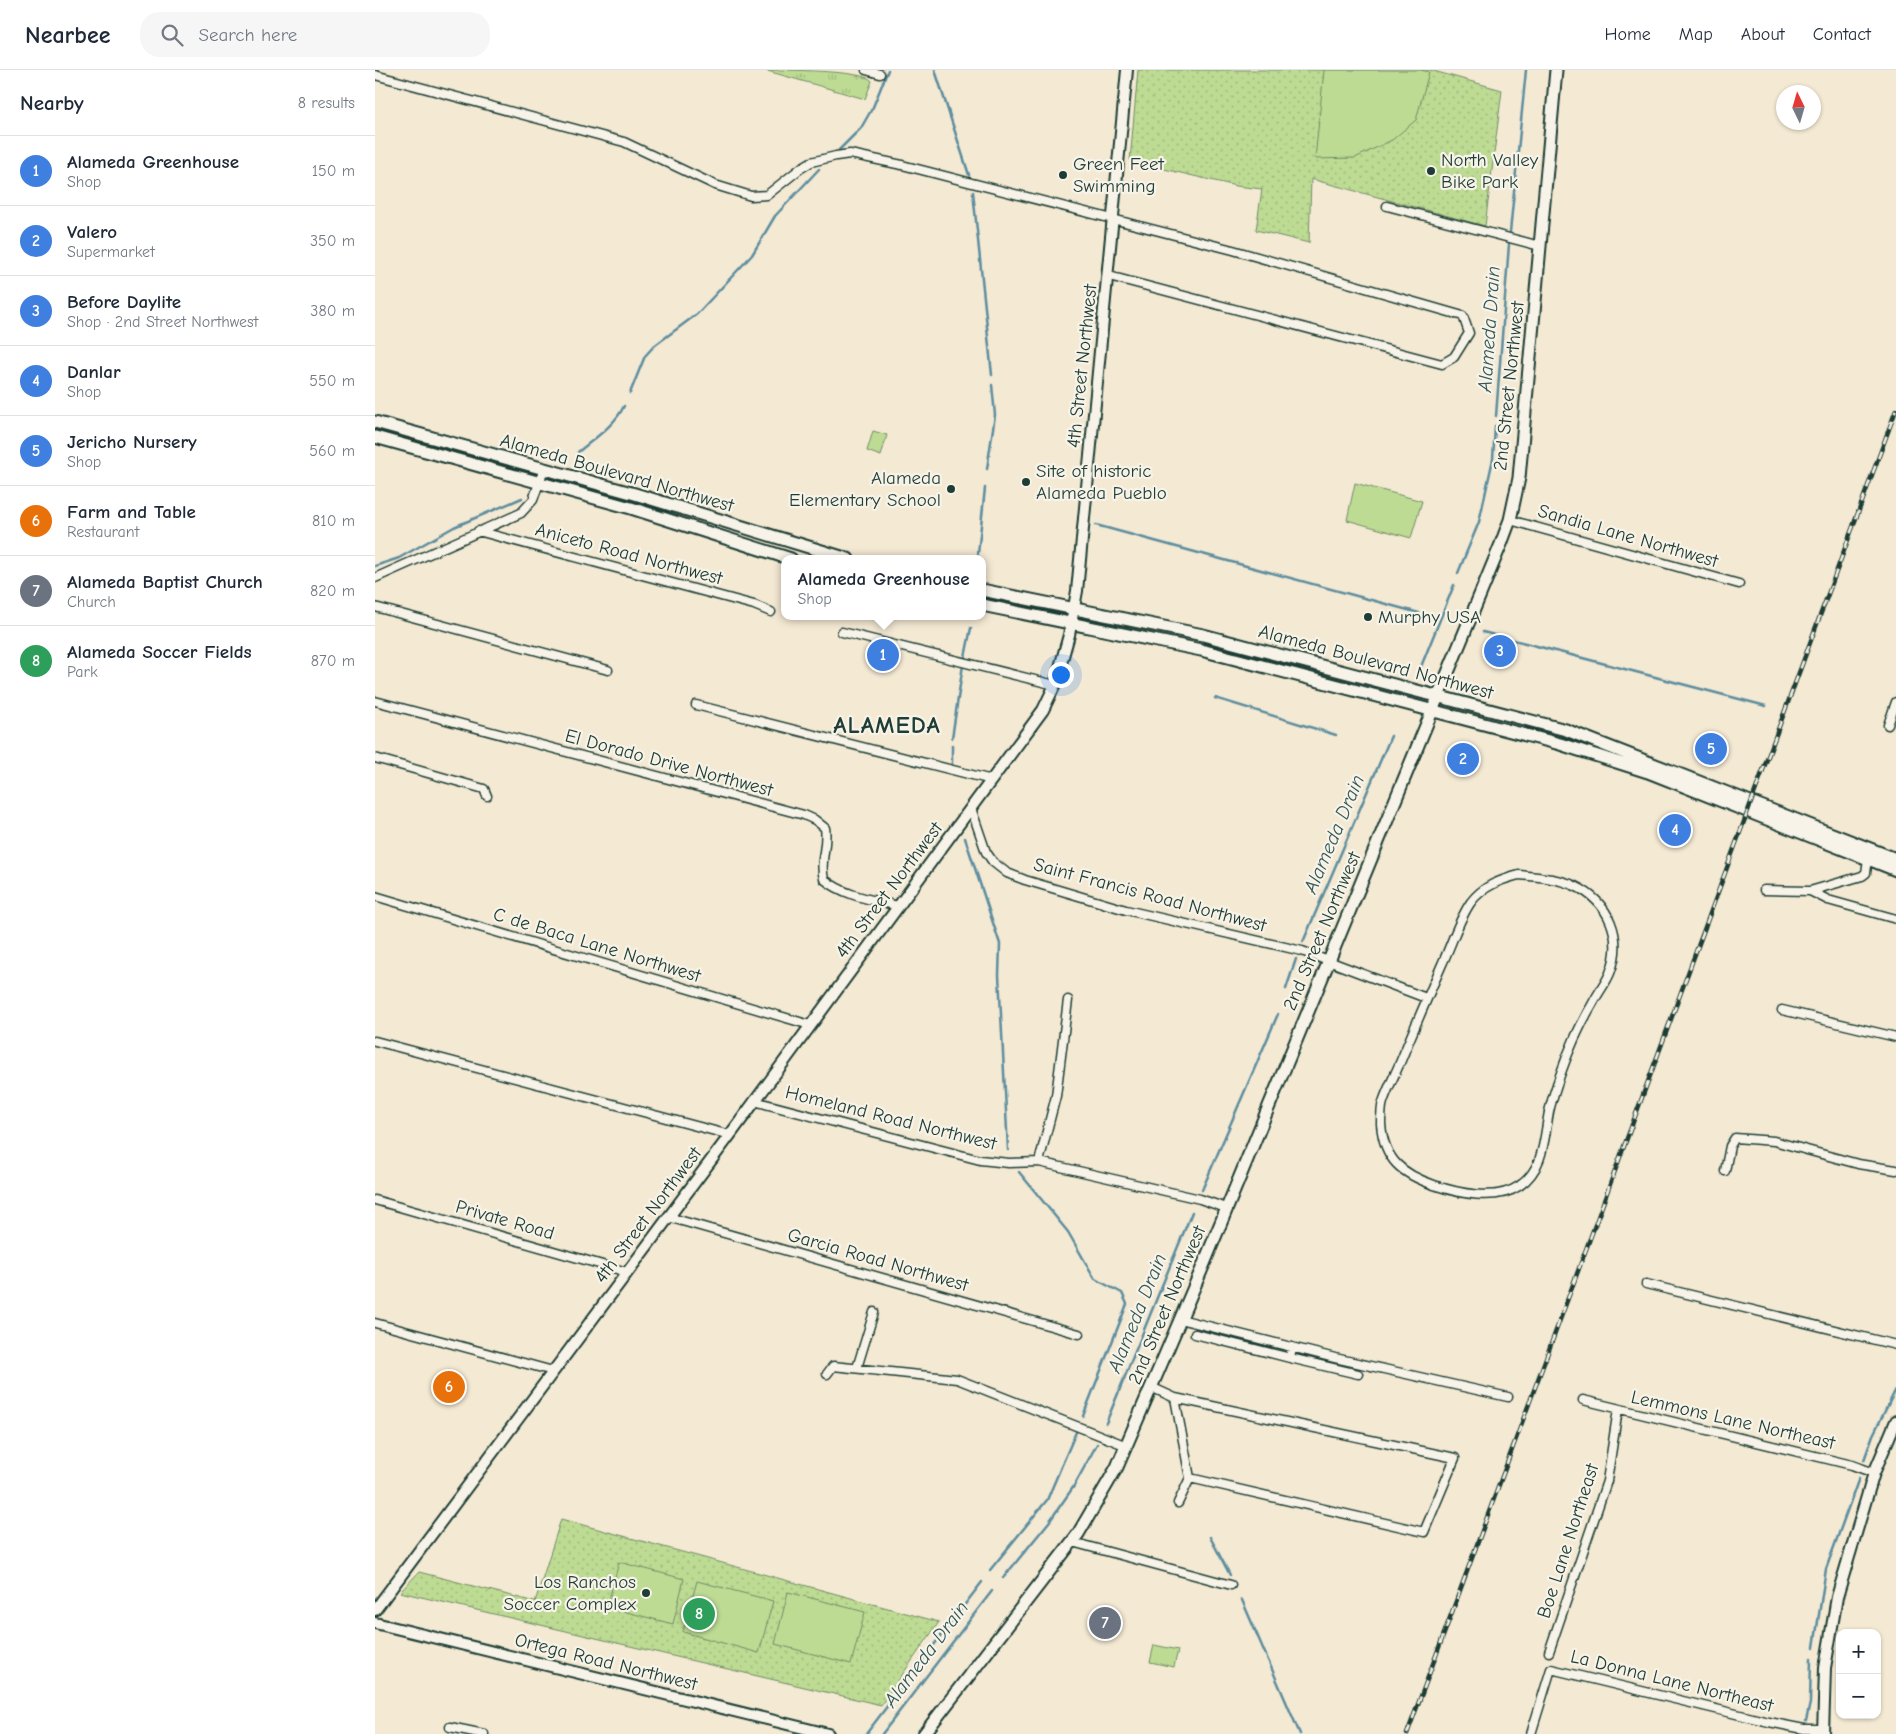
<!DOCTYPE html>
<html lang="en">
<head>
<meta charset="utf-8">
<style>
  :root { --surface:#fff; --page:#f6f6f7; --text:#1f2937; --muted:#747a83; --line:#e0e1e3; --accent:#1f3d34 }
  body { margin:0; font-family:"Comic Neue",sans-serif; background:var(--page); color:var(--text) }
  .controls { position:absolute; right:15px; bottom:15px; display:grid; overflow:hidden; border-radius:10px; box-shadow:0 1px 4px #0004 }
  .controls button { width:45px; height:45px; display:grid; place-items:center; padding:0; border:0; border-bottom:1px solid var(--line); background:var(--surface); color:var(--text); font:25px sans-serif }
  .compass { position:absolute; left:1401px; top:15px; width:45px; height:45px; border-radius:50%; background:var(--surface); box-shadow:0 1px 4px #0004; rotate:355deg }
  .you { position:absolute; left:685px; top:604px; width:18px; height:18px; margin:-12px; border:4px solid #fff; border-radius:50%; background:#1a73e8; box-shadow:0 0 0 8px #1a73e833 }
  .badge { display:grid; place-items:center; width:32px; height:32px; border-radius:50%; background:var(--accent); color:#fff; font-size:16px; font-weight:700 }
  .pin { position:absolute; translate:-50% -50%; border:2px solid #fff; box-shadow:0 1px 5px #0006 }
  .popup { position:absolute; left:406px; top:485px; width:205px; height:65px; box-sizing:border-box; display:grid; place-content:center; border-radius:10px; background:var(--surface); filter:drop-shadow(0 1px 4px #0005); font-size:16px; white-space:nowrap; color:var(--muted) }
  .popup b { font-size:19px; color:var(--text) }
  .popup::after { content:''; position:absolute; left:50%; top:100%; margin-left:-10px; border:10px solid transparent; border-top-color:var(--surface) }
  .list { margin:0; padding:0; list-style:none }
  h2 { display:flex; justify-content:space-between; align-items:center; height:65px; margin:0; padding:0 20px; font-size:21px }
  h2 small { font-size:16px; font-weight:400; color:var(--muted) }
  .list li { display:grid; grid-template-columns:32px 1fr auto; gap:15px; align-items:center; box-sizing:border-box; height:70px; padding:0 20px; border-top:1px solid var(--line) }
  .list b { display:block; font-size:19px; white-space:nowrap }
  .list p { margin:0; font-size:16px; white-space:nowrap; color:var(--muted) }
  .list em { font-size:16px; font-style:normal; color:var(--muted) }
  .icon { flex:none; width:28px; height:28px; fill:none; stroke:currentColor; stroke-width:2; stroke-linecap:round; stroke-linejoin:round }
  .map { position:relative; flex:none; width:1521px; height:1664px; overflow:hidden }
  header { display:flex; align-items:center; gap:30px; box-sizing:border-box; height:70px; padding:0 25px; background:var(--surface); border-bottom:1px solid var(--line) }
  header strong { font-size:24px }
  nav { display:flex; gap:28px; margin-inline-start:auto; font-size:18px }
  .search { width:350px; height:45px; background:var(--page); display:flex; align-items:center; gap:12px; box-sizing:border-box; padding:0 18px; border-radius:20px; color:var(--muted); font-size:19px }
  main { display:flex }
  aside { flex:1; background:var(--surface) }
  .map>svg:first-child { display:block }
</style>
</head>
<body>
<header>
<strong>Nearbee</strong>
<div class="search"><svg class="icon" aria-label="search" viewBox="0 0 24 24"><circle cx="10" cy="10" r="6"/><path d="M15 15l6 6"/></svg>Search here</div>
<nav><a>Home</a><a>Map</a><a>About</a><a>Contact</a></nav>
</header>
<main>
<aside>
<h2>Nearby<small>8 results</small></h2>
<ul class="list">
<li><span class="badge" style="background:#3f7fe0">1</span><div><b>Alameda Greenhouse</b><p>Shop</p></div><em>150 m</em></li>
<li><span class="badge" style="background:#3f7fe0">2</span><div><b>Valero</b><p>Supermarket</p></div><em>350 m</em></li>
<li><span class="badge" style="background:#3f7fe0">3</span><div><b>Before Daylite</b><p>Shop · 2nd Street Northwest</p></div><em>380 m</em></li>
<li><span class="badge" style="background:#3f7fe0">4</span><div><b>Danlar</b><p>Shop</p></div><em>550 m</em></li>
<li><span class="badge" style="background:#3f7fe0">5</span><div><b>Jericho Nursery</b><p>Shop</p></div><em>560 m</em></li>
<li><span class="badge" style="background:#e8710a">6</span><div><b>Farm and Table</b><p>Restaurant</p></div><em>810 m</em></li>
<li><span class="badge" style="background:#6b7280">7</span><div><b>Alameda Baptist Church</b><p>Church</p></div><em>820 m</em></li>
<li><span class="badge" style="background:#2e9e5b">8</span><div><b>Alameda Soccer Fields</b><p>Park</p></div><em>870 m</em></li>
</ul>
</aside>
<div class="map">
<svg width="1521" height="1664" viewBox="0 0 1521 1664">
  <defs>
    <pattern id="grass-tufts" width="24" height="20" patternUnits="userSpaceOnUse" patternTransform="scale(1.25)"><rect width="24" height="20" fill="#bddb93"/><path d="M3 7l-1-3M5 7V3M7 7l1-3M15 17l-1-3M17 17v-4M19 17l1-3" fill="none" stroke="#a2bd7f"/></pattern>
    <pattern id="park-dots" width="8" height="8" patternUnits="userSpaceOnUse" patternTransform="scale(1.25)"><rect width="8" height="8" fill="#bddb93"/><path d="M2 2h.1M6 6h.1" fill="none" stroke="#a2bd7f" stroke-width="1.8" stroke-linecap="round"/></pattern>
  </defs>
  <rect width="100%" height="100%" fill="#f4e9d3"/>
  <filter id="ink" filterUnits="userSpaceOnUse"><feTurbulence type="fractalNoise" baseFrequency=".02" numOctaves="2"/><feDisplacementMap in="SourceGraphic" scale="10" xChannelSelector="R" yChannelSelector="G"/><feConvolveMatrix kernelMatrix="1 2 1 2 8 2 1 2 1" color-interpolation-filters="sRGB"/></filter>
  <g filter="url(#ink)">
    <path fill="url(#grass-tufts)" stroke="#6e8c64" d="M389,0c19,0 101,0 108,11l-7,18z"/>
    <path fill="url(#park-dots)" stroke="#6e8c64" d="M763,0h292l72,20 -17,136 -174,-47 -2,64 -53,-13 6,-41 -26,-3 -106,-25z
      M186,1449l378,103 -58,83 -481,-113 19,-20 116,30z"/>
    <path fill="#bddb93" stroke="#6e8c64" d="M949,0h97l8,2 -13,48 -24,20 -37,18 -40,1z
      M498,361l14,4 -6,21 -14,-5z
      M980,413l67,18 -11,37 -64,-18z
      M244,1492l65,17 -11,45 -66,-17z
      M322,1511l76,20 -14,52 -76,-21z
      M413,1522l77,20 -14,52 -76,-20z
      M779,1575l24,5 -4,17 -24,-5z"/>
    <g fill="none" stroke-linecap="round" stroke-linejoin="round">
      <path stroke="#5d8d9f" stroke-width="2.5" d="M560,0l34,105
        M464,80l22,-22 12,-21 15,-37
        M598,122l19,183
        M1135,162l16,-162
        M255,323l15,-37 9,-10 43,-32 55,-59 23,-39 44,-47
        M1121,346l13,-172
        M203,382c16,-13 37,-27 46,-46
        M612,399l8,-54 -3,-30
        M721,455l323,88
        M603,484l7,-66
        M0,496l24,-8 55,-31 68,-29
        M1083,503l21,-51 14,-63 2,-33
        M1108,562l283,74
        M590,587l6,-29
        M1043,604l36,-89
        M840,628l121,37
        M577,668l11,-73
        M577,675v22
        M590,768l35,106 -1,31 9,175
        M928,872l88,-206
        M911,919l10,-30
        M644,1102l49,60 27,47 27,14 5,11 -44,112
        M827,1120l76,-176
        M731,1353l86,-211
        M1489,1390l9,-25 23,-46
        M835,1467l20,38
        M615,1500l57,-70 29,-68
        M628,1508l46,-56 25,-36 23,-42
        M867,1530l58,134
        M1439,1577l12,-78 33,-91
        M1431,1651l4,-18 1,-45
        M491,1664l116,-152
        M507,1664l110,-143"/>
      <defs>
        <path id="street" d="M491,0l14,4
          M0,5l249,67 91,43 36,11 16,-1 34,-27 10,-6 25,-6 14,-2 52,11 331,85 230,66 6,17 -15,24 -12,7 -333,-88
          M1012,136l153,40
          M1135,450l229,64
          M103,461l276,74 17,7
          M0,508l146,-65 12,-13 11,-31
          M0,537l233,63
          M467,562l213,53
          M0,631l429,114 11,5 10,8c3,18 -6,33 -1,51 20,17 49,21 74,27
          M321,635l296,75
          M1513,655l8,-23
          M0,688l109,31 3,7
          M596,738l15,44 7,10 14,11 18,7 101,30 176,41 124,47
          M1144,805c18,2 39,3 56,11 34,16 49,51 35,87 -4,10 -12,20 -17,30 -13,22 -23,44 -31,67 -5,14 -10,28 -13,42 -5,26 -5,58 -30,74 -23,16 -62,7 -85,-1 -32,-11 -50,-25 -53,-61 0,-6 0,-16 2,-22 5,-15 13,-29 19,-44 13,-32 27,-64 41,-96 9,-19 16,-43 28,-60 12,-16 29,-22 48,-27z
          M1389,820l46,1 18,9 68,19
          M1435,821l52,-15 4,-3 2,-14
          M0,826l435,129
          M1407,940l114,27
          M0,971l355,94
          M379,1031l226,59 29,3 30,-1 161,37 26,9
          M664,1092l17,-66 12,-96
          M1350,1101l5,-25 5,-8 39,3 84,23 38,6
          M0,1130l252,72
          M293,1147l411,117
          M1271,1214l250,61
          M805,1249l155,39 173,39
          M0,1253l178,48
          M820,1264l95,24 2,-11
          M915,1288l68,16
          M482,1298l17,-56
          M452,1304l6,-8 124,13 170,67
          M776,1317l24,11 280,60 -31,74 -234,-54 -15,-80
          M1208,1330l269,65 22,8
          M803,1433l12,-25
          M697,1472l159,43
          M1174,1582l58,-171 11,-72
          M75,1657l34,7
          M1156,1664l20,-65 218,53 35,7h19"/>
        <path id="secondary" d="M0,1540l355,-475 313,-425 12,-25 14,-50 8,-44 50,-521
          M0,1553l453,111
          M1448,1664l2,-66 12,-71 37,-124 22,-52"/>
        <path id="primary" d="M0,352l260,72 213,65
          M0,367l256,71 160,51
          M607,520l221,45 363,95 330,129
          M607,535l219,45 359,94 88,28 248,98
          M549,1664l154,-200 39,-67 84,-196 300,-727 9,-24 9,-42 37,-408"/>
      </defs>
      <use href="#street" stroke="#1f3d34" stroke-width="11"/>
      <use href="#secondary" stroke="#1f3d34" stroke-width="14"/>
      <use href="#primary" stroke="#1f3d34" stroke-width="15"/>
      <use href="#street" stroke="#f7f3e8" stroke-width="8"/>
      <use href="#secondary" stroke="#f7f3e8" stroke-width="10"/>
      <use href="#primary" stroke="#f7f3e8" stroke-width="11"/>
      <defs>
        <path id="rail" d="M1032,1664l489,-1324"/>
      </defs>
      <use href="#rail" stroke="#1f3d34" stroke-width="4.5"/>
      <use href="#rail" stroke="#f7f3e8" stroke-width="2.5" stroke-dasharray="8" stroke-linecap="butt"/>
    </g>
  </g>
  <g fill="#1f3d34" stroke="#f7f3e8" stroke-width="2">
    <circle cx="1056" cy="101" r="5"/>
    <circle cx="688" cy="105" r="5"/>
    <circle cx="651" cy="412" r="5"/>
    <circle cx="576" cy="419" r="5"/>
    <circle cx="993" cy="547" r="5"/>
    <circle cx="271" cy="1523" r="5"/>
  </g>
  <g text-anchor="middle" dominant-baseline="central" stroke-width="4.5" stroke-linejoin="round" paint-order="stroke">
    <g font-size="19" fill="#1f3d34" stroke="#f7f3e8" text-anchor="start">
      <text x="1066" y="90">North Valley<tspan x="1066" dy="22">Bike Park</tspan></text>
      <text x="698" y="94">Green Feet<tspan x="698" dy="22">Swimming</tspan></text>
      <text x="661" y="401">Site of historic<tspan x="661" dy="22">Alameda Pueblo</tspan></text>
      <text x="566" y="408" text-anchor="end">Alameda<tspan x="566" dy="22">Elementary School</tspan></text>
      <text x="1003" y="547">Murphy USA</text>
      <text x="261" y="1512" text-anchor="end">Los Ranchos<tspan x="261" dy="22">Soccer Complex</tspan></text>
    </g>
    <g font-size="19" fill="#1f3d34" stroke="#f7f3e8">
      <text transform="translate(707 296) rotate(-84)">4th Street Northwest</text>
      <text transform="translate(1134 316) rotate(-84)">2nd Street Northwest</text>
      <text transform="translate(242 403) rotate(16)">Alameda Boulevard Northwest</text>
      <text transform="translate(1253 466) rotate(16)">Sandia Lane Northwest</text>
      <text transform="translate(254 484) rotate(15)">Aniceto Road Northwest</text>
      <text transform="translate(1001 592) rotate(15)">Alameda Boulevard Northwest</text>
      <text transform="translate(294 693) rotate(15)">El Dorado Drive Northwest</text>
      <text transform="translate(514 820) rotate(-53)">4th Street Northwest</text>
      <text transform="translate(775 825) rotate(15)">Saint Francis Road Northwest</text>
      <text transform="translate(947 861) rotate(-67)">2nd Street Northwest</text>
      <text transform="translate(222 875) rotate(17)">C de Baca Lane Northwest</text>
      <text transform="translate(516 1048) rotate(14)">Homeland Road Northwest</text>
      <text transform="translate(273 1145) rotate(-53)">4th Street Northwest</text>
      <text transform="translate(130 1150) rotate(16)">Private Road</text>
      <text transform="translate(503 1190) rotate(16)">Garcia Road Northwest</text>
      <text transform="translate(792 1235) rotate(-67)">2nd Street Northwest</text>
      <text transform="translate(1358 1350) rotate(13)">Lemmons Lane Northeast</text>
      <text transform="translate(1193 1471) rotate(-72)">Boe Lane Northeast</text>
      <text transform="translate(231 1592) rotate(14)">Ortega Road Northwest</text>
      <text transform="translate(1297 1611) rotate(14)">La Donna Lane Northeast</text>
    </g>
    <g font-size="20" font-style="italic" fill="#345858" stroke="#f7f3e8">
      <text transform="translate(1114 259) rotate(-86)">Alameda Drain</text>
      <text transform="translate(959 764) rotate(-67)">Alameda Drain</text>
      <text transform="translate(762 1243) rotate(-68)">Alameda Drain</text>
      <text transform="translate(551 1584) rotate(-53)">Alameda Drain</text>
    </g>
    <g font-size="24" font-weight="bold" letter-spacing="1" fill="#1f3d34" stroke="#f7f3e8">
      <text x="512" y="655">ALAMEDA</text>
    </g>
  </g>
</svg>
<div class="controls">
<button>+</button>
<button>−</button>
</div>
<svg class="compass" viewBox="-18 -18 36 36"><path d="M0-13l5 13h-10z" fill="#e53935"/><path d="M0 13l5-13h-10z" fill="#747a83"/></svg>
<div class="you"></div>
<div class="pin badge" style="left:508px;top:585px;background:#3f7fe0">1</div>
<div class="popup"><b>Alameda Greenhouse</b>Shop</div>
<div class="pin badge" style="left:1088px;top:689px;background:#3f7fe0">2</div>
<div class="pin badge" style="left:1125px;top:581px;background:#3f7fe0">3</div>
<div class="pin badge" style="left:1300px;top:760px;background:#3f7fe0">4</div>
<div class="pin badge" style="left:1336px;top:679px;background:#3f7fe0">5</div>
<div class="pin badge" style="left:74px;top:1317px;background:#e8710a">6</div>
<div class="pin badge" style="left:730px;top:1553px;background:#6b7280">7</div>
<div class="pin badge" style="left:324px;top:1544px;background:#2e9e5b">8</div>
</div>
</main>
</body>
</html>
